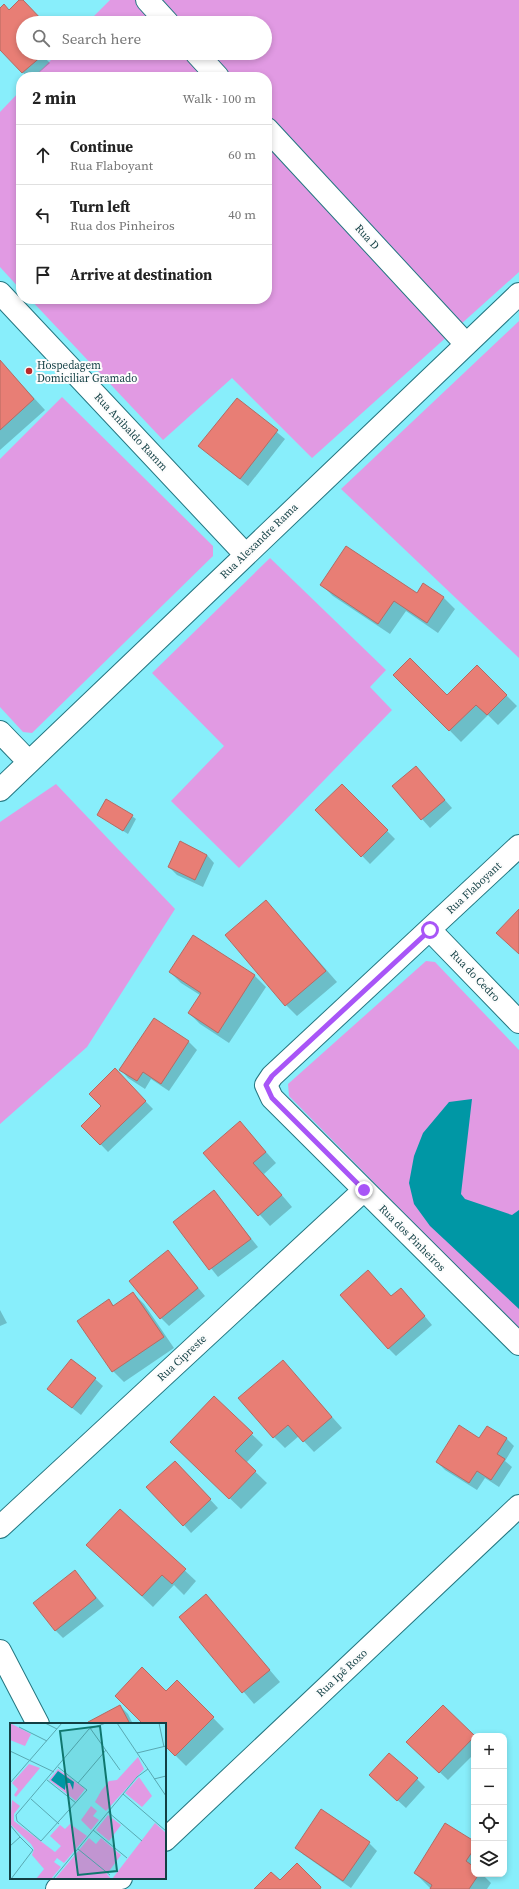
<!DOCTYPE html>
<html lang="en">
<head>
<meta charset="utf-8">
<style>
  :root { --surface:#fff; --page:#f6f6f6; --text:#222; --muted:#767676; --line:#e0e0e0 }
  body { margin:0; font-family:"Source Serif 4",serif; background:var(--page); color:var(--text) }
  .controls { position:absolute; right:12px; bottom:12px; display:grid; overflow:hidden; border-radius:8px; box-shadow:0 2px 6px #0003 }
  .controls button { width:36px; height:36px; display:grid; place-items:center; padding:0; border:0; border-bottom:1px solid var(--line); background:var(--surface); color:var(--text); font:20px sans-serif }
  .stop { position:absolute; width:12px; height:12px; margin:-9px; border:3px solid #a855f7; border-radius:50%; background:#fff }
  .stop.end { background:#a855f7; border-color:#fff; box-shadow:0 1px 4px #0008 }
  .list { margin:0; padding:0; list-style:none }
  h2 { display:flex; justify-content:space-between; align-items:center; height:52px; margin:0; padding:0 16px; font-size:17px }
  h2 small { font-size:13px; font-weight:400; color:var(--muted) }
  .list li { display:grid; grid-template-columns:26px 1fr auto; gap:12px; align-items:center; box-sizing:border-box; height:60px; padding:0 16px; border-top:1px solid var(--line) }
  .list b { display:block; font-size:15px; white-space:nowrap }
  .list p { margin:0; font-size:13px; white-space:nowrap; color:var(--muted) }
  .list em { font-size:13px; font-style:normal; color:var(--muted) }
  .icon { flex:none; width:22px; height:22px; fill:none; stroke:currentColor; stroke-width:2; stroke-linecap:round; stroke-linejoin:round }
  .map { position:relative; flex:none; width:519px; height:1889px; overflow:hidden }
  .search { position:absolute; background:var(--surface); box-shadow:0 2px 6px #0003; left:16px; top:16px; width:256px; height:44px; display:flex; align-items:center; gap:10px; box-sizing:border-box; padding:0 14px; border-radius:22px; color:var(--muted); font-size:15px }
  .panel { position:absolute; background:var(--surface); box-shadow:0 2px 6px #0003; left:16px; top:72px; width:256px; height:232px; border-radius:16px }
  .map>svg:first-child { display:block }
</style>
</head>
<body>
<div class="map">
<svg width="519" height="1889" viewBox="0 0 519 1889">
  <rect width="100%" height="100%" fill="#88eefb"/>
  <path fill="#e19ae3" d="M110,0h409v272l-207,186 -80,-80 -69,62 -133,-141h237v-222h-233l24,-24h207v-30h-178z
    M21,90v200l-21,-23v-155z
    M519,321v337l-178,-169z
    M62,397l151,149v10l-181,177 -9,-1 -23,-25v-248z
    M270,558l116,112 -16,17 22,23 -153,158 -68,-67 53,-55 -72,-73z
    M56,784l119,125 -88,138 -87,77v-302z
    M426,961l9,1 84,88v280l-230,-234 -1,-12z"/>
  <path fill="#0097a5" d="M472,1099l-11,95 4,5 47,16 7,-5v99l-89,-83 -16,-22 -5,-21 5,-27 9,-23 26,-31z"/>
  <path fill="#0003" d="M20,0l24,23h-21v30h17l10,10 -16,14h-7l-27,-29v-39l9,2z
    M0,361l45,49 -45,40z
    M237,399l48,40 -37,47 -40,-33z
    M322,585l95,10 7,-10 20,13 11,11 -17,24 -32,-22 -16,23 -57,-38z
    M477,666l40,40 -19,19 -10,-10 -27,27 -66,-67 52,21z
    M416,767l36,41 -22,20 -37,-42z
    M342,785l53,54 -25,25 -53,-54z
    M98,815l34,1 4,3 -8,15z
    M207,855l7,8 -11,24 -26,-12 -8,-8z
    M266,901l71,81 -40,34 -11,-11z
    M193,936l62,40 11,11 -37,56 -29,-19 -11,-11 11,-18 -19,-12 -11,-11z
    M154,1020l35,22 8,8 -28,41 -18,-12 -6,10 -17,-11 -7,-8z
    M115,1070l38,39 -45,43 -25,-26 20,-20z
    M250,1134l26,29 -12,11 28,33 -22,19 -66,-73z
    M214,1192l44,55 -40,30 -44,-55z
    M175,1260l30,36 -36,30 -8,-8z
    M133,1293l11,11 30,44 -50,34 -11,-11 -4,-71 5,6z
    M392,1297h17l23,28 -36,31 -7,-7z
    M0,1310l7,13 -7,3z
    M293,1373l49,55 -28,24 -15,-16 -14,12 -11,-11z
    M95,1379l8,7 -22,29 -33,-26z
    M214,1398l49,47 -17,18 21,20 -26,26 -59,-56z
    M488,1427l19,12 7,7 -9,15 7,6 -13,20 -14,-9 -8,12 -32,-20 -8,-8 42,-22z
    M183,1470l35,38 -27,25 -7,-8z
    M120,1510l76,71 -12,14 -10,-10 -21,22 -55,-52z
    M75,1572l29,34 -41,32 -8,-8z
    M206,1595l74,87 -26,22 -74,-87z
    M177,1681l47,48 -38,37 -21,-21v-21h-21l22,-32z
    M120,1706l8,8 5,10h-43z
    M474,1736v18l-26,26 -40,-38z
    M370,1775l47,4 8,8 -19,21z
    M474,1842v32h8l9,9 -4,6h-56l-16,-16z
    M369,1843l8,8 -26,37 -47,-33 -8,-7z"/>
  <path fill="#e87e75" stroke="#b56a63" d="M19,0h4l22,23h-22v30h18l2,2 -21,18 -22,-23v-42l4,-4 5,6z
    M0,360l34,39 -34,31z
    M237,398l41,32 -38,49 -42,-33z
    M346,546l71,47 6,-10 21,14 -17,26 -33,-22 -16,23 -58,-39z
    M410,658l37,37 30,-30 30,30 -20,20 -11,-10 -27,26 -56,-56z
    M416,766l29,34 -24,20 -29,-34z
    M342,784l46,46 -27,27 -46,-47z
    M106,799l27,16 -10,16 -26,-16z
    M180,841l27,14 -12,25 -27,-13z
    M266,900l60,71 -41,35 -60,-71z
    M519,909v45l-23,-21z
    M193,935l62,40 -37,58 -30,-20 13,-20 -32,-21z
    M154,1018l35,23 -28,43 -18,-12 -6,9 -18,-11z
    M115,1068l31,33 -46,44 -19,-19 20,-20 -12,-12z
    M240,1121l26,31 -13,11 29,32 -24,21 -55,-63z
    M214,1190l37,49 -42,31 -36,-48z
    M168,1250l30,38 -38,31 -31,-38z
    M368,1270l23,26 10,-8 24,28 -37,33 -48,-54z
    M133,1292l31,45 -52,35 -35,-51 32,-22 4,7z
    M71,1359l25,19 -24,30 -25,-19z
    M283,1360l49,57 -29,25 -15,-17 -15,13 -35,-40z
    M214,1396l39,37 -18,18 21,20 -27,28 -59,-57z
    M459,1425l20,13 8,-12 20,12 -10,16 8,5 -14,21 -14,-9 -8,12 -33,-21z
    M175,1461l36,38 -28,27 -37,-39z
    M120,1509l66,60 -14,15 -10,-9 -20,21 -56,-51z
    M75,1570l21,28 -41,33 -22,-28z
    M206,1594l64,76 -28,23 -63,-76z
    M142,1667l24,24 11,-11 37,37 -39,39 -10,-10v-22h-22l-28,-28z
    M120,1705l10,19h-41l-1,-2z
    M443,1705l32,31 -36,37 -33,-31z
    M389,1753l29,25 -21,23 -28,-26z
    M321,1809l49,33 -27,39 -48,-33z
    M445,1823l29,18v8l-8,12 8,6v7h5l-10,15h-39l2,-4 -18,-12z
    M297,1863l24,24 -1,2h-66l17,-17 9,8z"/>
  <g fill="none" stroke-linecap="round" stroke-linejoin="round">
    <defs>
      <path id="minor" d="M147,0l21,23
        M196,53l22,24
        M267,129l199,215
        M0,293l245,261
        M0,732l29,30
        M0,790l519,-496
        M519,846l-247,230 -6,9 6,13 247,246
        M430,930l89,92
        M0,1527l364,-337
        M0,1651l38,73
        M165,1840l354,-334
        M57,1889l64,-11"/>
    </defs>
    <use href="#minor" stroke="#247680" stroke-width="24"/>
    <use href="#minor" stroke="#fff" stroke-width="22"/>
  </g>
  <g fill="none" stroke-linecap="round" stroke-linejoin="round">
    <path stroke="#a855f7" stroke-width="5" d="M364,1190l-92,-92 -6,-13 6,-9 158,-146"/>
  </g>
  <circle fill="#ba2a2b" stroke="#fcfcfc" stroke-width="1.5" cx="29" cy="371" r="4"/>
  <g text-anchor="middle" dominant-baseline="central" stroke-width="4" stroke-linejoin="round" paint-order="stroke">
    <g font-size="11" fill="#123f44" stroke="#fcfcfc">
      <text transform="translate(367 237) rotate(47)">Rua D</text>
      <text transform="translate(131 432) rotate(47)">Rua Anibaldo Ramm</text>
      <text transform="translate(259 541) rotate(-44)">Rua Alexandre Rama</text>
      <text transform="translate(474 888) rotate(-43)">Rua Flaboyant</text>
      <text transform="translate(475 976) rotate(46)">Rua do Cedro</text>
      <text transform="translate(412 1238) rotate(45)">Rua dos Pinheiros</text>
      <text transform="translate(182 1358) rotate(-43)">Rua Cipreste</text>
      <text transform="translate(342 1673) rotate(-43)">Rua Ipê Roxo</text>
    </g>
    <g font-size="11" fill="#123f44" stroke="#fcfcfc" text-anchor="start">
      <text x="37" y="365">Hospedagem<tspan x="37" dy="13">Domiciliar Gramado</tspan></text>
    </g>
  </g>
  <g transform="translate(10 1723)">
    <rect width="156" height="156" fill="#88eefb"/>
    <path d="M0,0l21,11 -6,12 -15,-6zM128,34l6,12 -38,42 -11,-9 6,-11 8,-10 8,-1zM19,41l11,4 -24,29 -2,-2 4,-6 -6,-6zM48,46l27,20 -9,12 -27,-21zM129,54l13,19 -10,11 -17,-14zM2,77l8,6 -6,8v7l41,31 6,-6 -11,-10 10,-11 5,4 5,-5 17,12 -23,27 -7,-5 -3,4 7,5 -10,12h-15l8,-10 -12,-14 2,-6 -3,-5 -21,-20zM81,83l6,5 -4,5 6,4 -8,10 -10,-10zM98,92l13,10 -12,16 -13,-11zM145,100l11,10v46h-54zM79,115l7,6 5,-6 20,17 -14,19 4,5h-56z" fill="#e19ae3"/>
    <path d="M48,48l16,11 -1,8 -3,-7h-4l-1,7 -14,-10z" fill="#0097a5"/>
    <path fill="none" stroke="#59a8b2" stroke-width="1" d="M35,0l12,6M107,0l49,73M149,0l5,24M9,4l28,14M80,5l30,42M0,28l44,21M127,30l29,-7M48,44l29,23 -46,51 -24,-20 -1,-6 73,-86 17,-6M144,56l12,-3M37,57l29,23M0,60l52,-60M68,60l28,-33M113,71l43,37M21,76l28,25M98,89l34,29M0,102l10,12M83,107l34,28M0,123l10,-9 13,13 -22,29M68,126l32,26M43,156l84,-102 11,-8"/>
    <path fill="#0f766e" fill-opacity="0.15" stroke="#0f766e" stroke-width="2" d="M90,3l17,145 -39,4 -18,-144z"/>
    <rect width="156" height="156" fill="none" stroke="#123f44" stroke-width="2"/>
  </g>
</svg>
<div class="controls">
<button>+</button>
<button>−</button>
<button><svg class="icon" aria-label="locate" viewBox="0 0 24 24"><circle cx="12" cy="12" r="6"/><path d="M12 2v4M12 18v4M2 12h4M18 12h4"/></svg></button>
<button><svg class="icon" aria-label="layers" viewBox="0 0 24 24"><path d="M12 4l9 5-9 5-9-5zM3 14l9 5 9-5"/></svg></button>
</div>
<div class="stop" style="left:430px;top:930px"></div>
<div class="stop end" style="left:364px;top:1190px"></div>
<div class="search"><svg class="icon" aria-label="search" viewBox="0 0 24 24"><circle cx="10" cy="10" r="6"/><path d="M15 15l6 6"/></svg>Search here</div>
<section class="panel">
<h2>2 min<small>Walk · 100 m</small></h2>
<ul class="list">
<li><svg class="icon" aria-label="ahead" viewBox="0 0 24 24"><path d="M12 20V5M6 11l6-6 6 6"/></svg><div><b>Continue</b><p>Rua Flaboyant</p></div><em>60 m</em></li>
<li><svg class="icon" aria-label="left" viewBox="0 0 24 24"><path d="M17 20v-9H6M10 6l-5 5 5 5"/></svg><div><b>Turn left</b><p>Rua dos Pinheiros</p></div><em>40 m</em></li>
<li><svg class="icon" aria-label="arrive" viewBox="0 0 24 24"><path d="M6 21V4h12l-3 4 3 4H6"/></svg><div><b>Arrive at destination</b></div></li>
</ul>
</section>
</div>
</body>
</html>
